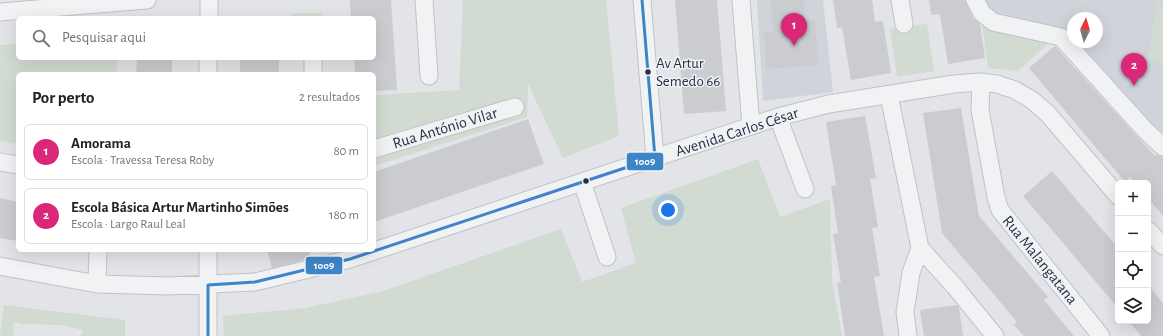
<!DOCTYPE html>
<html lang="pt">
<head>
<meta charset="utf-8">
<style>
  :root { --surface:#fff; --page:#f6f6f6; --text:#222; --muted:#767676; --line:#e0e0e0; --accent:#db2777 }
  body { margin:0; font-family:"Alegreya Sans",sans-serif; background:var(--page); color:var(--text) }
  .controls { position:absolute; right:12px; bottom:12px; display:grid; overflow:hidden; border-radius:6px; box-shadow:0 4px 16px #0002 }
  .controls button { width:36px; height:36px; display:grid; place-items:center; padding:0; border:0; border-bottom:1px solid var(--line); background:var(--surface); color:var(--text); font:20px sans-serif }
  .compass { position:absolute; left:1067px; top:12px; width:36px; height:36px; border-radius:50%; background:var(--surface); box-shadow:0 4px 16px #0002; rotate:5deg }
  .you { position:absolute; left:668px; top:210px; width:14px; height:14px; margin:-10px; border:3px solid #fff; border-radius:50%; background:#1a73e8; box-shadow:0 0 0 6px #1a73e833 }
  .badge { display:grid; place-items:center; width:26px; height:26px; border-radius:50%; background:var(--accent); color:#fff; font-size:13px; font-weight:700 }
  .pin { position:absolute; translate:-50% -33px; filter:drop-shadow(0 1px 2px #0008) }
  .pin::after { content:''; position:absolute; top:21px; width:14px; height:12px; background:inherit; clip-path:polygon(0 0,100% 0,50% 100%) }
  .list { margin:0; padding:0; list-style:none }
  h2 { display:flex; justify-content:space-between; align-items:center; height:52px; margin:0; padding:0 16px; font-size:17px }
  h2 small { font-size:13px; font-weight:400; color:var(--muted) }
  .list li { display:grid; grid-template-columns:26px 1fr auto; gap:12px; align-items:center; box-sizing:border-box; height:56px; margin:0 8px 8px; padding:0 8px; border:1px solid var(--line); border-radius:6px }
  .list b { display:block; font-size:15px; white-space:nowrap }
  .list p { margin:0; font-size:13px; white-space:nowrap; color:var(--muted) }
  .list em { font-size:13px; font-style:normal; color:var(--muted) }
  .icon { flex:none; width:22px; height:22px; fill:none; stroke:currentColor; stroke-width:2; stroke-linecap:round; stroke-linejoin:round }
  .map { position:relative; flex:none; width:1163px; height:336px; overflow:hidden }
  .search { position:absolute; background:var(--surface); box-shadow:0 4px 16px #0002; left:16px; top:16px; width:360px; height:44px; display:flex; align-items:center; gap:10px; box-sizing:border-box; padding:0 14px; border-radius:6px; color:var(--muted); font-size:15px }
  .panel { position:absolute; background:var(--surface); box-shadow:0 4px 16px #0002; left:16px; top:72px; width:360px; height:180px; border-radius:6px }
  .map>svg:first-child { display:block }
</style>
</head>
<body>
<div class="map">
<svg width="1163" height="336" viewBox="0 0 1163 336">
  <rect width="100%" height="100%" fill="#e2e4e7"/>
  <path fill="#d0d3da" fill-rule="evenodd" d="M757,0h66l10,92 -70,9z
    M979,0h184v132l-18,-2 -84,-93 -79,-24zM1073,18h24v24h-24z"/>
  <path fill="#d2dbd2" d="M463,0h143l13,136 -56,22 -35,-74 -1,33 -153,49v-71l85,-5z
    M1157,3l6,1v59l-15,-2z
    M292,13h29v5h-29z
    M927,24l7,47 -37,6 -7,-48z
    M982,25l67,18 -31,28 -30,-3z
    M18,44v14h99v16h-99v70l-18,-3v-96z
    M758,159l22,58 50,-18 2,81 10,56h-618l-1,-20 82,-8 75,-16 181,-63 21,53 54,-19 -15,-55z
    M4,305l121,15v16h-44l2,-6 -23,-5 -38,-1 -8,-2 -1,14h-13z"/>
  <path fill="#cacccf" d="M350,0h41l6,90 -23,1v-17h-19l-1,-16h20v-40h-23z
    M675,0h42l9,111 -42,3z
    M771,0h33l1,21 10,-1 3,45 -52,4 -2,-37h9z
    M833,0h39l3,22 8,-1 8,52 -40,7 -9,-53 -5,1z
    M929,0h36l8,18 7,6 5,34 -37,6 -8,-50 -9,1z
    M1055,46l100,110 2,-1 6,2v59l-15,-18v-15h-13l-5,-6 -5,5 -96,-114z
    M137,58h35v16h-36z
    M240,58h39v16h-39z
    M961,108l18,108 69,81 -4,3 30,36h-50l-10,-11 3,-3 -75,-89 -19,-120z
    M865,116l11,62 -6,1 8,48 -6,1 8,48 -6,1 10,59h-39l-8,-53 4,-1 -8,-48 5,-1 -7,-47 5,-1 -10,-63z
    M528,119l16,45 -170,58v-50z
    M1052,171l66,77v60l-95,-112z
    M0,198l18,4v39l-18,-3z
    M267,250h41l3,8 -39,10z
    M1148,285l15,18v33h-22l-12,-15h19z
    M957,305l2,3 4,28h-39l-4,-26z"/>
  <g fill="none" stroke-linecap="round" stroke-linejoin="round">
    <defs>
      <path id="minor" d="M424,0l5,76
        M642,0l13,158
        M741,0l10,126
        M900,0l4,24
        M975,0l7,13 11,9 68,15 84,93 18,17
        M0,12l147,-12
        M209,18v-18
        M313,58v16
        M208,74v-16
        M981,82l-1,28 16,87 4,13 101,126
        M889,95l31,153 36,40 39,48
        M778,117l27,72
        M374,149l141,-42
        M0,162l18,3
        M582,182l25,75
        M1148,230l15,16
        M0,266l97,18 71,2 87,-4 95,-23 428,-142 51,-13 125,-20 27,-2 16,2 18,6 17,10 16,14 70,82
        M97,284l1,-34
        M208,336v-86
        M908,336l-3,-24 6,-39 9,-25"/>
    </defs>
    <use href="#minor" stroke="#c0c2c5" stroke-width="19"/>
    <use href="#minor" stroke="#f1f2f4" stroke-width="17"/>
    <defs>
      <path id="bus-1" d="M208,336v-51l47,-3 95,-23 305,-101 -13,-158"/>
    </defs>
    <use href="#bus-1" stroke="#eff2f7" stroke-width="6"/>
    <use href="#bus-1" stroke="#3d85c6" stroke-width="3"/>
  </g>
  <g fill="#283041" stroke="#eff2f7" stroke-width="1.5">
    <circle cx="648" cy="72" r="3.5"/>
    <circle cx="586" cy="181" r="3.5"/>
  </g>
  <g text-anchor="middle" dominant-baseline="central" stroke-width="3" stroke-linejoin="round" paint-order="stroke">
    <g font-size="15" fill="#283041" stroke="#eff2f7" text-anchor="start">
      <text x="656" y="63">Av Artur<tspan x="656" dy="18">Semedo 66</tspan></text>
    </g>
    <g font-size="16" fill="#283041" stroke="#eff2f7">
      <text transform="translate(445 128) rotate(-17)">Rua António Vilar</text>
      <text transform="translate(737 132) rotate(-18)">Avenida Carlos César</text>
      <text transform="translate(1040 260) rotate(51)">Rua Malangatana</text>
    </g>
  </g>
  <g stroke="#eff2f7" stroke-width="1.5">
    <rect x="626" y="152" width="38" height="19" rx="4" fill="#3d85c6"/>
    <rect x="305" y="256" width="38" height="19" rx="4" fill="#3d85c6"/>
  </g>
  <g font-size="11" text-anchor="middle" font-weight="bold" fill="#fff">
    <text x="645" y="165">1009</text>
    <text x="324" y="269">1009</text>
  </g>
</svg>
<div class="controls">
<button>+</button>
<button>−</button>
<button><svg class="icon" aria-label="locate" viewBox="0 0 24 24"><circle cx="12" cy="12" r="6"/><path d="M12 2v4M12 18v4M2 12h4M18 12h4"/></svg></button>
<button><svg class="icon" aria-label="layers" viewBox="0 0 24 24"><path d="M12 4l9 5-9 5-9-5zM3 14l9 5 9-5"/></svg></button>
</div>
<svg class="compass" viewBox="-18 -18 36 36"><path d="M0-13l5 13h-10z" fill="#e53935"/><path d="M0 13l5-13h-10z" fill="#767676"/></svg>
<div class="you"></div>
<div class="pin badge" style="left:794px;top:46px">1</div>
<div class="pin badge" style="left:1134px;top:86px">2</div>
<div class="search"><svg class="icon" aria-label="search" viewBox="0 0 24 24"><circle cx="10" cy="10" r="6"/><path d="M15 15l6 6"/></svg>Pesquisar aqui</div>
<section class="panel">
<h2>Por perto<small>2 resultados</small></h2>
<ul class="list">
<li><span class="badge">1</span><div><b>Amorama</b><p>Escola · Travessa Teresa Roby</p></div><em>80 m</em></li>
<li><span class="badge">2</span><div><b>Escola Básica Artur Martinho Simões</b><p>Escola · Largo Raul Leal</p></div><em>180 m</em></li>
</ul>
</section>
</div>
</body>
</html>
